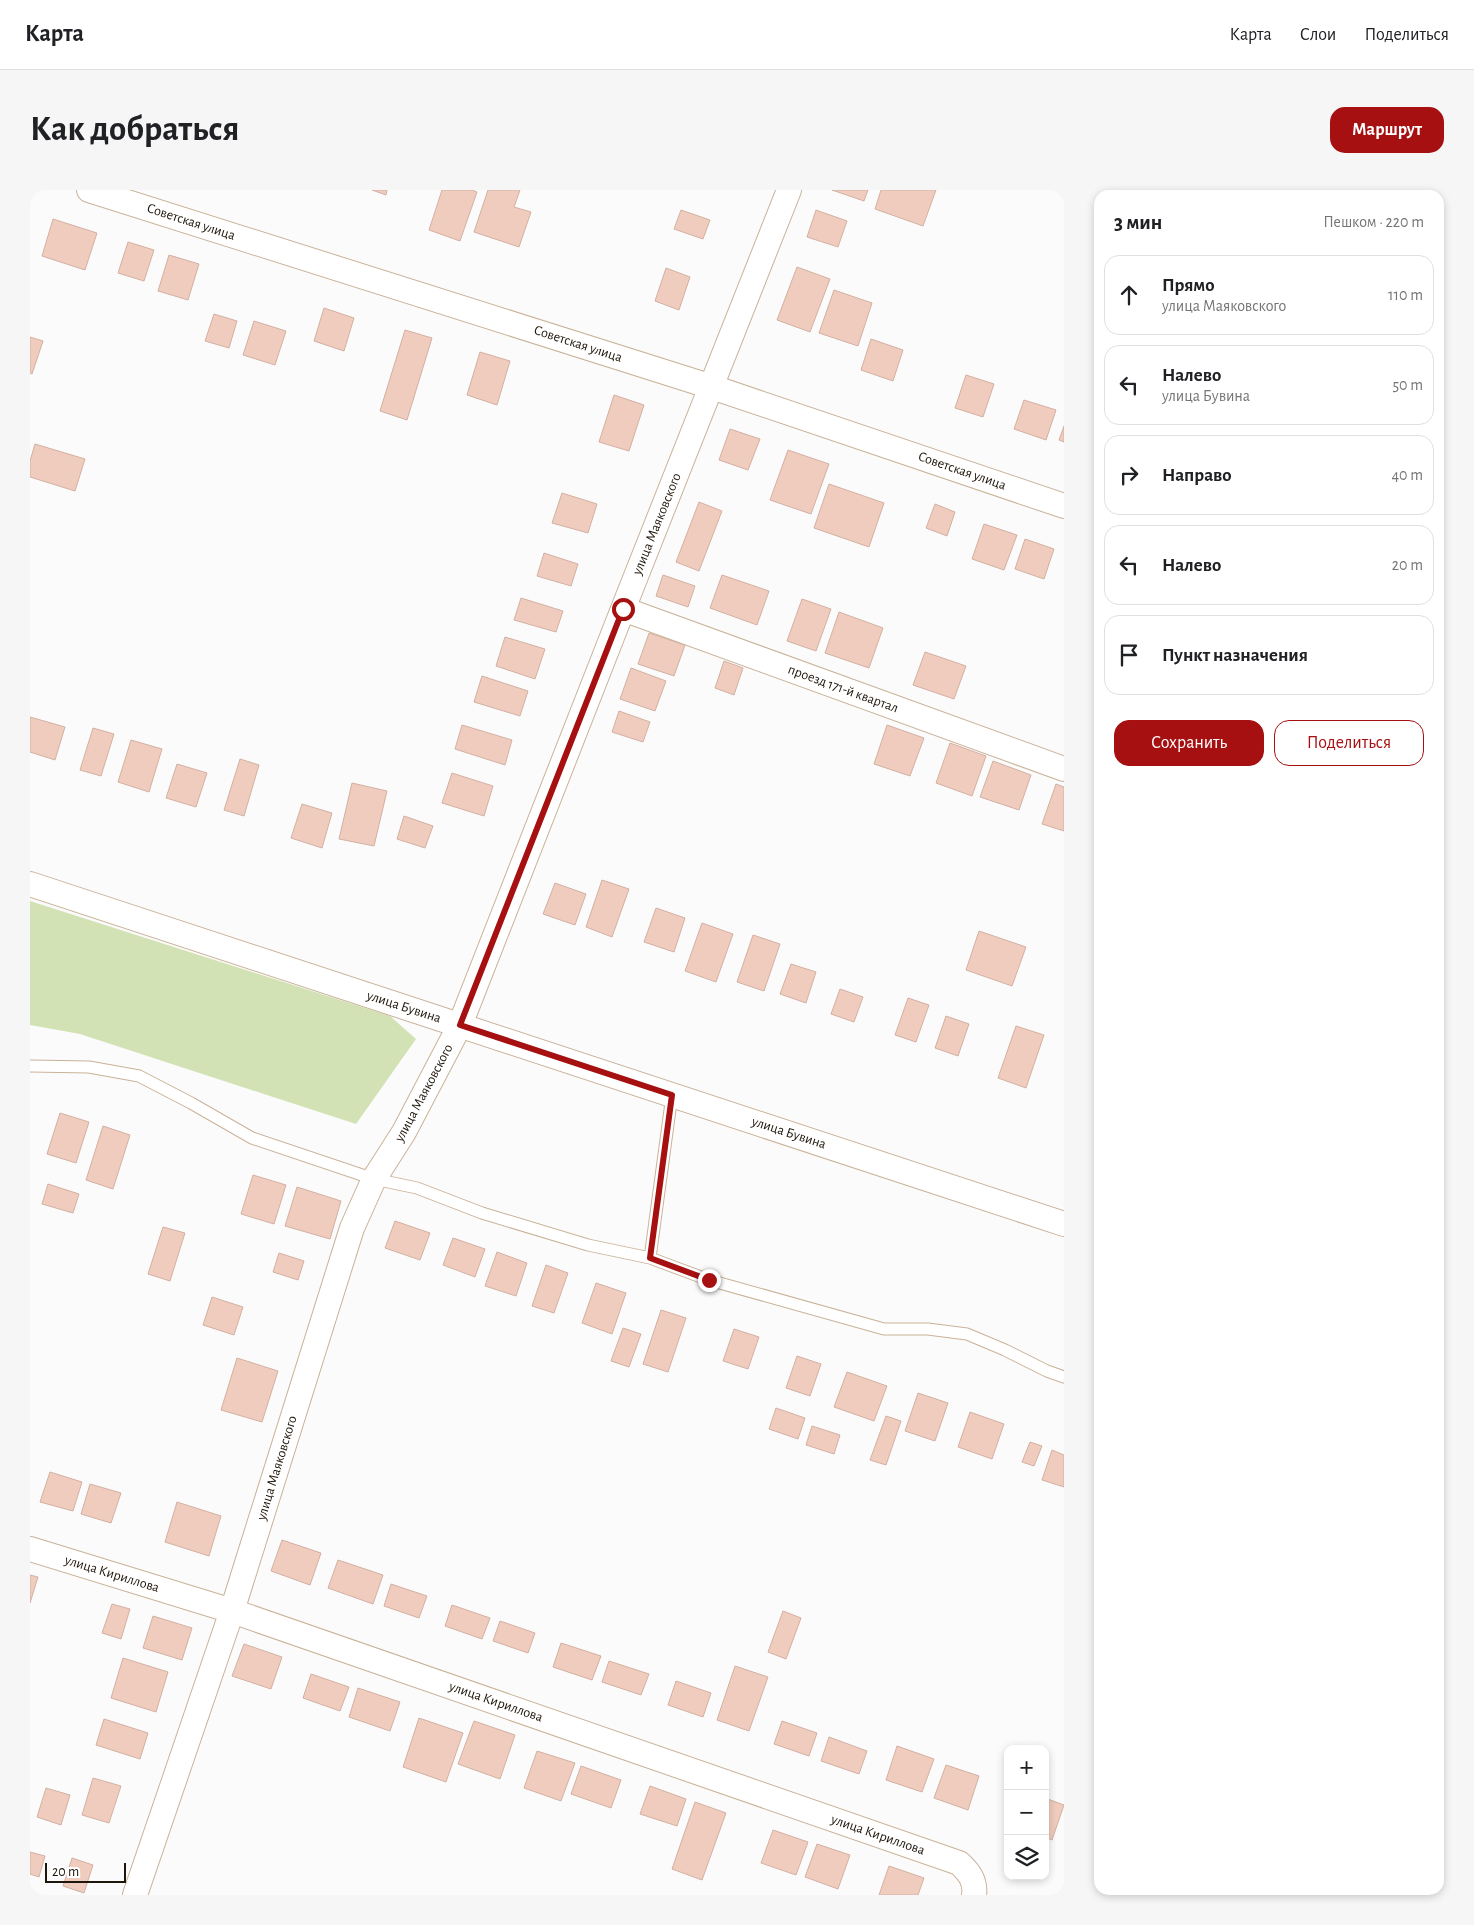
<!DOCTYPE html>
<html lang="ru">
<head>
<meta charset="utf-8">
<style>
  :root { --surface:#fff; --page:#f6f6f6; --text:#202124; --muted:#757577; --line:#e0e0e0; --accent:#a61011 }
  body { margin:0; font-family:"Alegreya Sans",sans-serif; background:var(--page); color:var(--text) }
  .controls { position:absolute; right:15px; bottom:15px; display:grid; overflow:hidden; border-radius:10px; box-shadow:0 2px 8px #0003 }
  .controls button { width:45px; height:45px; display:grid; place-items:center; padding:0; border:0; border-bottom:1px solid var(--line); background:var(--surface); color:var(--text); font:25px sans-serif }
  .scale { position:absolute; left:15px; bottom:12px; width:81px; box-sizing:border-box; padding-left:5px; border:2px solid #1e150b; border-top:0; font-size:14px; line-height:18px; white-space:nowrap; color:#1e150b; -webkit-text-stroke:4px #fff; paint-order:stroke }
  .stop { position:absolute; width:15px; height:15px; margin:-11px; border:4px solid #a61011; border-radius:50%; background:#fff }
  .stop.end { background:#a61011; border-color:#fff; box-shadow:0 1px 5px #0008 }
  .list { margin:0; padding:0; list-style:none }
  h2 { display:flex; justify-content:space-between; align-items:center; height:65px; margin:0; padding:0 20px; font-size:21px }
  h2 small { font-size:16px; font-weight:400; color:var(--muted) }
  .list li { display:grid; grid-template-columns:32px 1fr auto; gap:15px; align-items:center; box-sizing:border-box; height:80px; margin:0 10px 10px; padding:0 10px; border:1px solid var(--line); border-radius:15px }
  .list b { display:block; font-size:19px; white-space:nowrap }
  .list p { margin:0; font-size:16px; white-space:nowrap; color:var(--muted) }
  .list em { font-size:16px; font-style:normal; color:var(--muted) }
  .actions { display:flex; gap:10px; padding:15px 20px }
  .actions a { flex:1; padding:11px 0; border:1px solid var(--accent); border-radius:15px; text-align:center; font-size:18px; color:var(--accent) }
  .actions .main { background:var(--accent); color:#fff }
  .icon { flex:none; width:28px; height:28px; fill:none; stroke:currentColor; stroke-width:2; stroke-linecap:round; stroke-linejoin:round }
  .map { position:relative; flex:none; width:1034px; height:1705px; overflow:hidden; border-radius:15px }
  header { display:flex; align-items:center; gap:30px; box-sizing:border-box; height:70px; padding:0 25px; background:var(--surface); border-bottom:1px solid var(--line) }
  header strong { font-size:24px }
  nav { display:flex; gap:28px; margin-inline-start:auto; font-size:18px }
  .intro { display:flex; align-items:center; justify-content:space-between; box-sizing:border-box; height:120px; padding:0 30px }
  h1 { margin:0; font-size:35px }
  .button { padding:12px 22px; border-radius:15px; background:var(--accent); color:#fff; font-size:18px; font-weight:700 }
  main { display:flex; gap:30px; padding:0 30px }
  aside { flex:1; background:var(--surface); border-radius:15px; box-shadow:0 2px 8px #0003 }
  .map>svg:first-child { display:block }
</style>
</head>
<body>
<header>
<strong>Карта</strong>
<nav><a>Карта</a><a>Слои</a><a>Поделиться</a></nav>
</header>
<div class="intro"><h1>Как добраться</h1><a class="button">Маршрут</a></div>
<main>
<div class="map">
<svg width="1034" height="1705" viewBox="0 0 1034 1705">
  <rect width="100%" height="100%" fill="#fbfbfb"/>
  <path fill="#d3e2b4" d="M0,711l360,115 26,23 -60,85 -276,-90 -50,-9z"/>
  <path fill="#efccbd" stroke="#d3b0a2" d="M342,0h15l-1,5z
    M412,0h30l5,2 -17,49 -31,-11z
    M458,0h32l-6,17 17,5 -12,35 -45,-15z
    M802,0h36l-4,11z
    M851,0h55l-13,36 -48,-17z
    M651,20l29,10 -7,19 -29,-10z
    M786,20l31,11 -9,26 -31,-10z
    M23,29l44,14 -12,37 -43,-14z
    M98,52l26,8 -10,31 -26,-8z
    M139,65l30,9 -11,36 -30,-9z
    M767,77l33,12 -20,53 -33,-12z
    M636,78l24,9 -11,33 -24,-9z
    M804,100l38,13 -14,43 -39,-13z
    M294,118l30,10 -10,33 -30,-10z
    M184,124l23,7 -8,27 -24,-7z
    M224,131l32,10 -11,34 -32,-10z
    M375,140l27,8 -25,82 -27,-9z
    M0,147l13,4 -11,33 -2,-1z
    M841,149l32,11 -10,31 -32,-11z
    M450,162l30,9 -13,44 -30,-10z
    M936,185l28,9 -11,33 -28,-9z
    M584,205l30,10 -15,46 -30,-9z
    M994,210l32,10 -10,30 -32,-11z
    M1034,236v16l-5,-2z
    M700,239l30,10 -12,31 -29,-10z
    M5,254l50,15 -10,32 -45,-14v-16z
    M758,260l41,14 -18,50 -41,-14z
    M799,294l55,19 -15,44 -55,-19z
    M532,303l35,11 -9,29 -36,-10z
    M669,312l23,9 -23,60 -23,-9z
    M905,314l20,8 -8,24 -21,-8z
    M954,334l33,11 -13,35 -32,-11z
    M995,349l29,10 -10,30 -29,-10z
    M514,363l34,11 -7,22 -34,-10z
    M633,385l32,11 -7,21 -32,-11z
    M692,385l47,16 -12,34 -47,-17z
    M491,408l42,13 -7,21 -42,-12z
    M772,409l29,10 -15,42 -29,-10z
    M809,422l44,16 -14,40 -44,-15z
    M619,443l36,12 -11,31 -36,-12z
    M475,447l40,12 -10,30 -39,-13z
    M895,462l41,14 -12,33 -41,-14z
    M694,471l19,7 -9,27 -19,-7z
    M601,478l35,13 -11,30 -35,-12z
    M452,486l46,15 -8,25 -46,-14z
    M589,521l31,11 -7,20 -31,-10z
    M0,527l35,10 -10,33 -25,-8z
    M432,535l50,15 -7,25 -50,-16z
    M857,535l37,13 -14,38 -36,-12z
    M63,538l21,6 -13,42 -21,-6z
    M101,550l31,9 -13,43 -31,-10z
    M920,553l36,13 -14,40 -36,-13z
    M210,569l19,6 -15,51 -20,-6z
    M963,571l38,14 -12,35 -39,-13z
    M147,574l30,9 -11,34 -30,-9z
    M422,583l41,13 -9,30 -42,-13z
    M322,593l35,8 -13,55 -35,-7z
    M1026,594l8,3v44l-22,-7z
    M272,614l30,9 -10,35 -31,-10z
    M374,626l29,10 -8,22 -28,-9z
    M572,690l27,9 -17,48 -26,-10z
    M525,693l31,11 -11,31 -32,-11z
    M626,718l29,10 -11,34 -30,-10z
    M672,733l31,11 -17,48 -31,-11z
    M949,741l47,16 -14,39 -46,-16z
    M723,745l27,9 -16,47 -27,-9z
    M761,774l25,8 -10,31 -26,-9z
    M810,799l23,8 -9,25 -23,-8z
    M878,808l21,7 -13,37 -21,-7z
    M916,826l23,8 -11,32 -23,-8z
    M986,836l28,9 -18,53 -28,-10z
    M30,923l29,9 -13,41 -29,-9z
    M73,936l27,9 -17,54 -27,-9z
    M223,985l33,10 -12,39 -33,-10z
    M18,994l31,10 -6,19 -31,-9z
    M267,997l44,14 -11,38 -45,-13z
    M365,1031l35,12 -10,27 -35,-12z
    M133,1037l22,6 -15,48 -22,-7z
    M423,1048l32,11 -10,28 -32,-12z
    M467,1062l30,11 -11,33 -31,-10z
    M249,1063l25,8 -6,19 -25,-8z
    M516,1075l22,8 -14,40 -22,-7z
    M566,1093l30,10 -14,41 -30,-11z
    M182,1107l31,10 -9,28 -31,-10z
    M631,1120l25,8 -18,54 -25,-8z
    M593,1138l18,6 -12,33 -18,-6z
    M704,1139l25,8 -11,32 -25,-8z
    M767,1166l24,8 -11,32 -24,-8z
    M207,1168l41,13 -16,51 -41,-12z
    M817,1182l40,14 -13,35 -40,-14z
    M888,1203l30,10 -13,38 -30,-10z
    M746,1218l29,10 -7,21 -29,-10z
    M940,1222l34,12 -12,35 -34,-12z
    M856,1226l15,5 -15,44 -16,-5z
    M782,1236l28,9 -6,19 -28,-9z
    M1000,1252l12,4 -8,20 -12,-4z
    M1022,1260l12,5v32l-22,-7z
    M20,1282l32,10 -9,29 -33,-9z
    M60,1294l31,9 -10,30 -30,-9z
    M147,1312l44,14 -12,40 -44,-14z
    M252,1350l39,13 -11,32 -39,-14z
    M308,1370l45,15 -10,29 -45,-16z
    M0,1385l8,2 -8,26z
    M361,1394l36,12 -8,22 -35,-12z
    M82,1414l18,5 -9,30 -19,-6z
    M422,1415l38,13 -8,21 -37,-13z
    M753,1421l18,7 -15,41 -18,-7z
    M123,1426l39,12 -10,32 -39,-12z
    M470,1431l35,12 -7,20 -35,-12z
    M531,1453l40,13 -9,24 -39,-13z
    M214,1454l38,13 -11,32 -39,-13z
    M93,1468l45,14 -12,40 -45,-14z
    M579,1471l40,13 -8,21 -39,-13z
    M705,1476l33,11 -19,54 -32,-11z
    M281,1484l38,13 -9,24 -37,-13z
    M646,1491l35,12 -8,24 -35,-12z
    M328,1498l42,14 -10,29 -41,-14z
    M389,1528l44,15 -17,49 -43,-15z
    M74,1529l44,14 -8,26 -44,-14z
    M444,1531l41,14 -15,44 -42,-15z
    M752,1531l35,12 -8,23 -35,-12z
    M799,1547l38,14 -8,23 -38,-13z
    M867,1556l37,13 -12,33 -36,-12z
    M507,1561l38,12 -14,38 -37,-13z
    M916,1575l33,11 -11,34 -34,-12z
    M551,1576l40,14 -10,28 -40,-14z
    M63,1588l28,8 -12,37 -27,-8z
    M620,1596l36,13 -9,27 -37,-12z
    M16,1598l24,7 -9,30 -24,-8z
    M1015,1608l19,7 -12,35 -7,-3z
    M665,1612l31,11 -24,67 -30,-11z
    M743,1640l35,12 -12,33 -35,-12z
    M787,1654l33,11 -12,34 -33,-12z
    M0,1662l15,4 -6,21 -9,-3z
    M42,1668l21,7 -9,28 -21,-7z
    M859,1676l35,12 -6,17h-39z"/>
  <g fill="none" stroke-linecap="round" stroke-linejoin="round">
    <defs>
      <path id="lane" d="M0,876l59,1 50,9 52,27 61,35 122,41 43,9 65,25 106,32 62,13 59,22 175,49h44l39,5 38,16 42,21 17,6
        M620,1068l22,-163"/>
      <path id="street" d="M59,0l623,197 352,119
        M593,419l441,160
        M0,694l1034,340
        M0,1359l202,62 727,252c10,9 17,18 15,32
        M105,1705l97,-284 120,-383 22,-49 30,-47 56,-107 163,-416 166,-419"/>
    </defs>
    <use href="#lane" stroke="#cab298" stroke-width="13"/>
    <use href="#street" stroke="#cab298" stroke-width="26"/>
    <use href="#lane" stroke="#fff" stroke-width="11"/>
    <use href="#street" stroke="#fff" stroke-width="24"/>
  </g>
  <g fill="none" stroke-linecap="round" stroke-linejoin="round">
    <path stroke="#a61011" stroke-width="6" d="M593,419l-163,416 212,70 -22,163 59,22"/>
  </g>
  <g text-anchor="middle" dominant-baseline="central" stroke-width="4.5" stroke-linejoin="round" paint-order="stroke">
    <g font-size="14" fill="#1e150b" stroke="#fff">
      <text transform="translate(161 32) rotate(18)">Советская улица</text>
      <text transform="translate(548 154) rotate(18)">Советская улица</text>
      <text transform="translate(932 281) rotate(19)">Советская улица</text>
      <text transform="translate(627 334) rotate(-68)">улица Маяковского</text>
      <text transform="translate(813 499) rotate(20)">проезд 171-й квартал</text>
      <text transform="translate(374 817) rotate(18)">улица Бувина</text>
      <text transform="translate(394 903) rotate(-62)">улица Маяковского</text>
      <text transform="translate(759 943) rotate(18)">улица Бувина</text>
      <text transform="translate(247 1278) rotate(-73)">улица Маяковского</text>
      <text transform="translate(82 1384) rotate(17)">улица Кириллова</text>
      <text transform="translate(466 1512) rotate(19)">улица Кириллова</text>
      <text transform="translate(848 1645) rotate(19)">улица Кириллова</text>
    </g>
  </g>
</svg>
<div class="controls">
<button>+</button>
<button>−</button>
<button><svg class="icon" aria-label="layers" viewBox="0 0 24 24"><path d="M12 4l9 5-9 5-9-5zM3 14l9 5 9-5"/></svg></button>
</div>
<div class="scale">20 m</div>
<div class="stop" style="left:593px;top:419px"></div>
<div class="stop end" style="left:679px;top:1090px"></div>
</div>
<aside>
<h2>3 мин<small>Пешком · 220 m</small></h2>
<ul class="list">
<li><svg class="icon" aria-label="ahead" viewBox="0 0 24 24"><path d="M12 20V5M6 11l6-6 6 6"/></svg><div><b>Прямо</b><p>улица Маяковского</p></div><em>110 m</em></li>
<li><svg class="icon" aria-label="left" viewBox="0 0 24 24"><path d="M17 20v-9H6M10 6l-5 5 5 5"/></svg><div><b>Налево</b><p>улица Бувина</p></div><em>50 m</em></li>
<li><svg class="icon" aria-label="right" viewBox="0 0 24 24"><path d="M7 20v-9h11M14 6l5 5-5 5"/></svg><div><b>Направо</b></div><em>40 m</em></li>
<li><svg class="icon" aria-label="left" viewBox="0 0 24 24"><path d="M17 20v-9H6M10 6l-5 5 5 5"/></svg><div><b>Налево</b></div><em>20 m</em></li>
<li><svg class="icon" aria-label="arrive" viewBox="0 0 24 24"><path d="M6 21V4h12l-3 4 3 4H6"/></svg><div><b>Пункт назначения</b></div></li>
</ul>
<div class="actions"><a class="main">Сохранить</a><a>Поделиться</a></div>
</aside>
</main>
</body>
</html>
